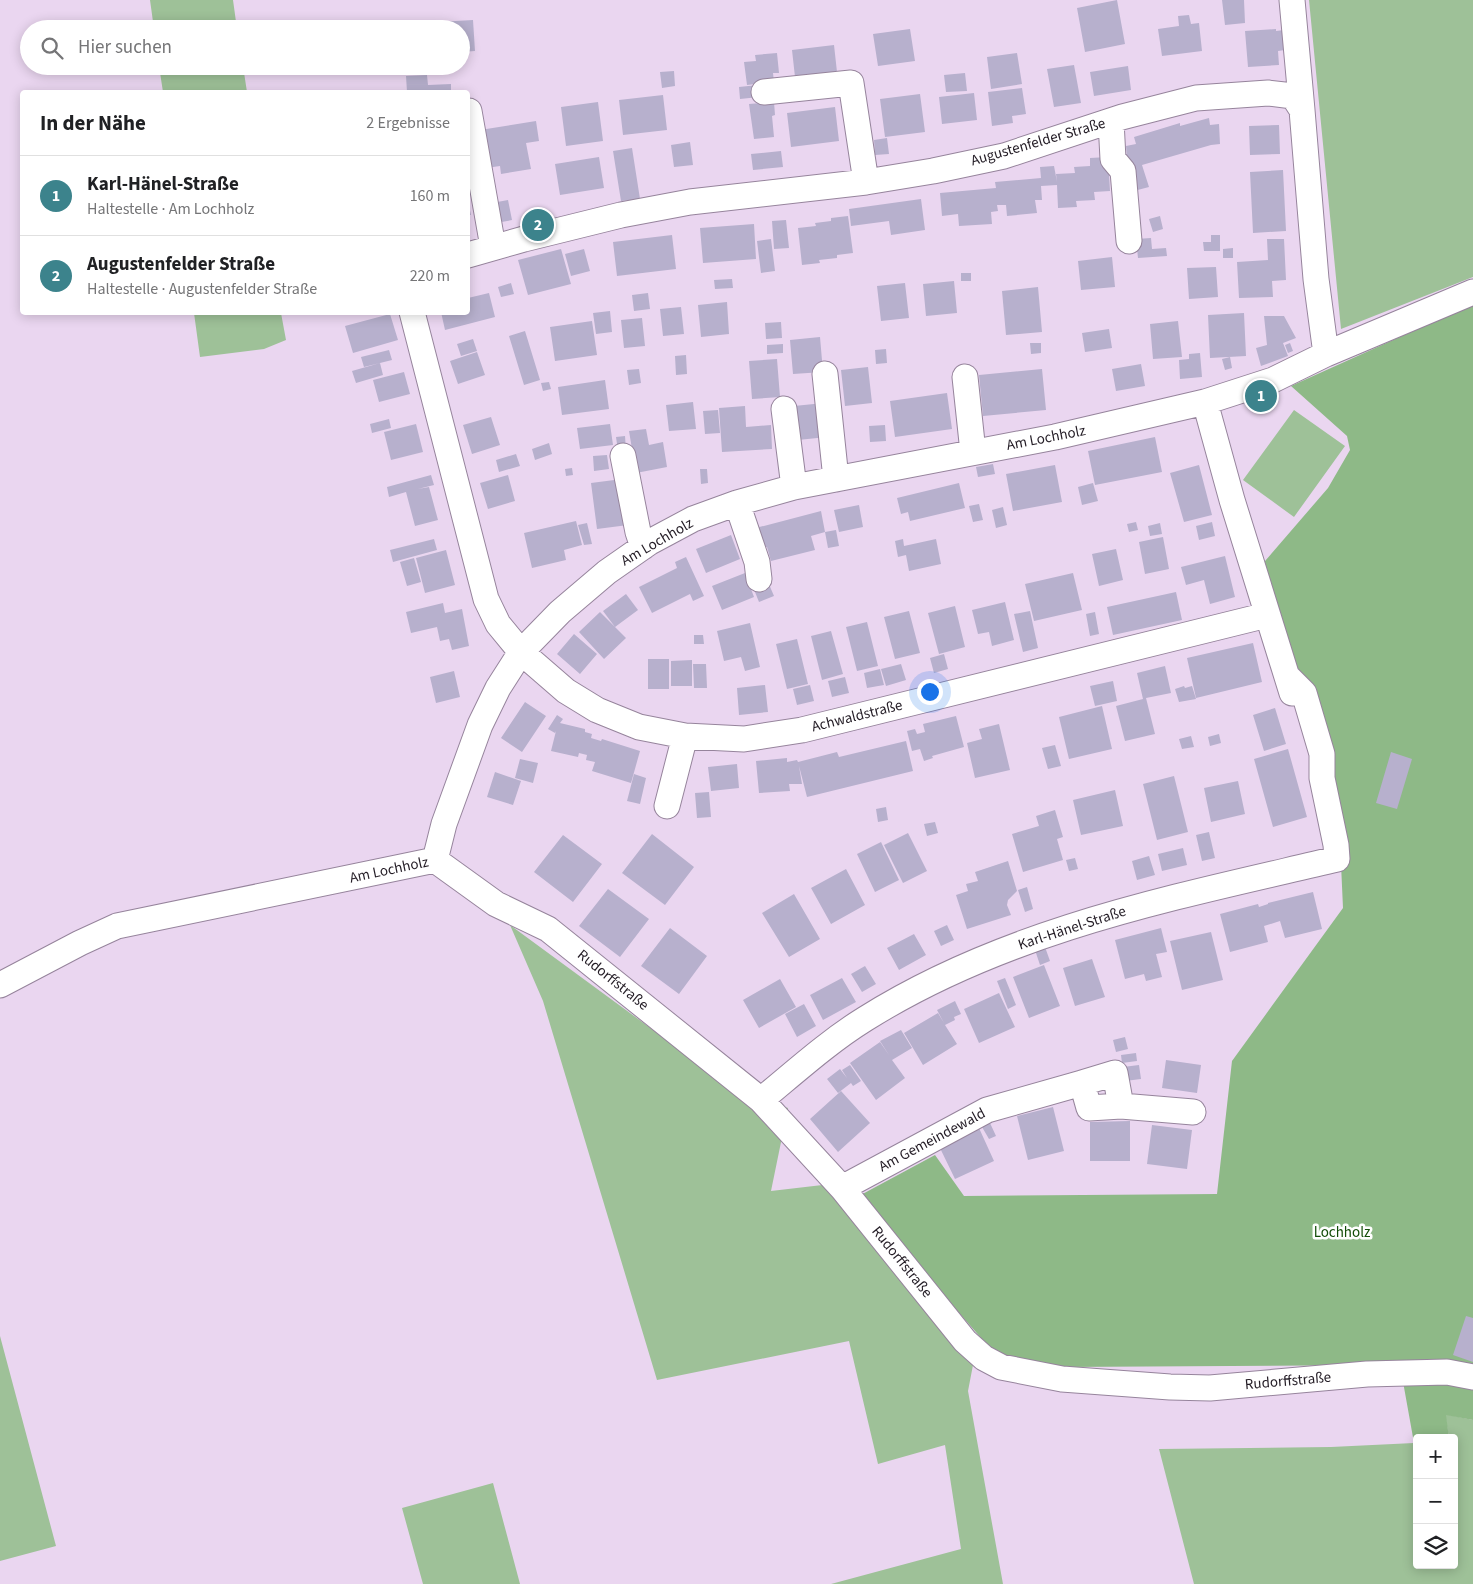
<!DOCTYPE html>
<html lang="de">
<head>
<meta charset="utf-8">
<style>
  :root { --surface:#fff; --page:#f2f2f2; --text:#202124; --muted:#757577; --line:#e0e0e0; --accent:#3c838c }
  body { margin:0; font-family:"Source Sans 3",sans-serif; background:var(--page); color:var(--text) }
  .controls { position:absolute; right:15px; bottom:15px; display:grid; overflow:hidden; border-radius:5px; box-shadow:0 2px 12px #0003 }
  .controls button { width:45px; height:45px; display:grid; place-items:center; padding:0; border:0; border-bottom:1px solid var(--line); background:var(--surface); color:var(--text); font:25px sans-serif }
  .you { position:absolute; left:929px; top:691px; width:18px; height:18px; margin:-12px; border:4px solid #fff; border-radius:50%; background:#1a73e8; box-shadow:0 0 0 8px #1a73e833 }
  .badge { display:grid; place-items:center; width:32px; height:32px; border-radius:50%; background:var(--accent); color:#fff; font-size:16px; font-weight:700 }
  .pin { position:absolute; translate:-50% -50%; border:2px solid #fff; box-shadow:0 1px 5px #0006 }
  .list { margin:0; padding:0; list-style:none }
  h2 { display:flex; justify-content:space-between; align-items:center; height:65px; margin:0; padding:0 20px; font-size:21px }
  h2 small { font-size:16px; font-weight:400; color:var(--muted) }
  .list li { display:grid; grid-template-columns:32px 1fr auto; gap:15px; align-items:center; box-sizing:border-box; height:80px; padding:0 20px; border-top:1px solid var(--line) }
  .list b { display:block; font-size:19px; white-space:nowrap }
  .list p { margin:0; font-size:16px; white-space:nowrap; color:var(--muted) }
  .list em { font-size:16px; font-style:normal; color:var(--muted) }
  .icon { flex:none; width:28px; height:28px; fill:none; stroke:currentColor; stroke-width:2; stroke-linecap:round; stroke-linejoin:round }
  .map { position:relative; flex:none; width:1473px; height:1584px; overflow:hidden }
  .search { position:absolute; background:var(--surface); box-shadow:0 2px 12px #0003; left:20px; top:20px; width:450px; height:55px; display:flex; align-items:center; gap:12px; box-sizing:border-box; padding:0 18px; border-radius:28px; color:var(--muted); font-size:19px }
  .panel { position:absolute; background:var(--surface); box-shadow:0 2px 12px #0003; left:20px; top:90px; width:450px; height:225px; border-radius:5px }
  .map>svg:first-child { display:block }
</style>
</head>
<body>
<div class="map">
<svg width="1473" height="1584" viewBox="0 0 1473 1584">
  <rect width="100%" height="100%" fill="#ead6f0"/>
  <path fill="#9ec198" d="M150,0h83l4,29h-83z
    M1309,0h164v277l-132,52z
    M159,66h84l4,26h-84z
    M194,313h87l5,27 -22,9 -64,8z
    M1294,410l51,36 -51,71 -51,-37z
    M510,925l229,168 49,15 -17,83 60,-7 142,181 -5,26 35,193h-172l130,-35 -16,-104 -67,19 -29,-123 -192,39 -114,-379z
    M0,1336l56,210 -56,15z
    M1445,1414l28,6v164h-279l-35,-135 172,-2 83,-4 3,6v116h37v-127h-5z
    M493,1483l27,101h-97l-21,-76z"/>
  <path fill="#8eb987" d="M1473,304v1116l-27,-5 3,23h-32v11l-3,-6 -14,-78 -337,2 -66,-11 -140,-159 78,-42 29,41 253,-2 15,-133 111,-153 -4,-88 -80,-252 69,-80 22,-38 -3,-14 -56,-50z"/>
  <path fill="#b7b0cd" d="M1117,0l8,44 -40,8 -8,-44z
    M1222,0h22l1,23 -20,2z
    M1189,15l2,9 8,-1 3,28 -40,5 -4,-27 21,-3 -1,-10z
    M473,20l2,31 -14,1v-23h-23v-7z
    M910,29l5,32 -37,5 -5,-32z
    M1276,29v2l8,-1 1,20 -7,1 1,14 -31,2 -3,-36z
    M834,45l3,27 -42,5 -3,-27z
    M777,53l2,20h-6l1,9 -27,3 -3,-23 12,-1 -1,-6z
    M1017,53l5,31 -31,5 -4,-32z
    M1074,65l7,38 -27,4 -7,-38z
    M1128,66l3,24 -37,6 -4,-24z
    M674,71l1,15 -13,2 -2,-16z
    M965,73l2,18 -21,1 -2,-17z
    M427,75l1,10 23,-1v8h-44l-1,-16z
    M758,85l1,12 -19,2 -1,-12z
    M1022,88l4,26 -14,2 1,7 -21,3 -4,-34z
    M974,93l3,27 -35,4 -3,-27z
    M920,94l5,38 -40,5 -5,-38z
    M663,95l4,35 -44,5 -4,-35z
    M598,102l5,39 -37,5 -5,-39z
    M774,102l1,13 -3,1 2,21 -20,2 -5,-35z
    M835,107l4,34 -48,6 -4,-34z
    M1209,118l1,7 9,-1 1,20 -9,1 -69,20 7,22 -19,5 -4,-46 10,-2 -2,-7 46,-14v3z
    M536,121l3,20 -13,2 5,26 -30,5 -1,-8 -14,2 -6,-38z
    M1279,125l1,29 -30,1 -1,-29z
    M887,138l2,16 -14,1 -1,-15z
    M690,142l3,23 -19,2 -3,-22z
    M632,148l8,51 -19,2 -8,-50z
    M781,151l2,16 -30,3 -2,-16z
    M599,157l5,31 -44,7 -5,-31z
    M1108,157l2,34 -16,1 1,8 -19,1 1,6 -19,1 -1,-23 -16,1 1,14h-7l2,13 -30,3 -1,-11h-9l1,6 -7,1 1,12 -33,2 -1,-12 -16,2 -2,-23 56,-5 -1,-6 46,-4 -1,-11 14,-1 3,16 -1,-8 19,-1 -1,-6 16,-1v-8z
    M1283,170l3,61 -33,2 -3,-61z
    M921,199l4,31 -34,5 -2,-14 -38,5 -2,-17z
    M508,200l4,20 -16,3 -4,-20z
    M468,201l3,14h-3z
    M848,216l5,37 -16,2v3l-18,2 1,3 -18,2 -4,-37 18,-2 -1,-3 16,-2v-3z
    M1160,216l3,13 -10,3 -4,-13z
    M786,220l3,28 -15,1 -2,-28z
    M754,224l2,35 -53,4 -3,-35z
    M672,235l4,34 -59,7 -4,-34z
    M1211,235h9v16h-16l-1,-9h8z
    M1151,238l1,11 14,-1 1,8 -29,2 -2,-19z
    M771,239l4,32 -14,2 -4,-32z
    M1267,239h17l2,41 -14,1 1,16 -34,1 -2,-36 31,-2z
    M1233,248v10h-10v-9z
    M561,249l10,35 -43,11 -10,-35z
    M584,249l6,22 -19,5 -6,-22z
    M1112,257l3,30 -34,3 -3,-29z
    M1216,267l2,30 -29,2 -2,-31z
    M961,273h10v8h-10z
    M732,279l1,9 -18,1 -1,-9z
    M954,281l3,32 -31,3 -3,-32z
    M511,283l3,11 -13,3 -3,-10z
    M905,283l4,35 -28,3 -4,-35z
    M1038,287l4,45 -36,3 -4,-44z
    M489,293l6,24 -50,13 -4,-18h27v-14z
    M648,293l2,16 -16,2 -2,-16z
    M727,302l2,32 -28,3 -3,-32z
    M681,307l3,27 -21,2 -3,-27z
    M610,311l2,21 -16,2 -3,-21z
    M1244,313l2,43 -36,2 -2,-43z
    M390,314l8,26 -45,13 -8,-27z
    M1264,316h20l12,22 -13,5 5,13 -27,10 -5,-18 11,-3z
    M642,318l3,28 -21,2 -3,-28z
    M592,321l5,34 -42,6 -5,-34z
    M1178,321l4,36 -29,2 -3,-35z
    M781,322l1,16 -16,1 -1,-16z
    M1109,329l3,19 -27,4 -3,-19z
    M525,331l15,49 -16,5 -15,-49z
    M820,337l3,35 -30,2 -3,-34z
    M473,339l4,12 -16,5 -4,-12z
    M1030,343h11v10l-10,1z
    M1290,343l3,8 -5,2 -3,-8z
    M783,344v9l-16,1v-9z
    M886,349l1,14 -11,1 -1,-14z
    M389,350l3,10 -28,7 -3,-10z
    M477,352l8,23 -27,9 -8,-23z
    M1200,353l2,24 -22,2 -1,-19 10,-1v-5z
    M686,355l1,19 -11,1 -1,-19z
    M1230,357l2,11 -7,2 -3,-11z
    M777,359l3,38 -28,2 -3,-38z
    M380,363l3,12 -27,8 -4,-12z
    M1141,364l4,22 -29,5 -4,-22z
    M868,367l4,36 -27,3 -4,-36z
    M639,369l2,14 -12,2 -2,-15z
    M1042,369l4,41 -63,6 -4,-41z
    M404,372l6,22 -31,8 -6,-22z
    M605,380l4,29 -47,6 -4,-28z
    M549,382l2,7 -8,2 -2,-8z
    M947,393l5,36 -57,8 -5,-36z
    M693,402l3,27 -27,2 -3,-26z
    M824,403l3,34 -29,3 -4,-34z
    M745,406l1,21 25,-2 1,24 -50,3 -3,-44z
    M718,410l2,23 -15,1 -2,-23z
    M491,417l9,28 -28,9 -9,-29z
    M389,419l2,9 -19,5 -2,-9z
    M416,424l7,28 -32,8 -7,-28z
    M610,424l3,21 -33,4 -3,-21z
    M885,425l1,16 -16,1 -1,-16z
    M646,429l3,16 14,-3 4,25 -31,6 -7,-42z
    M625,436l1,14 -8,1 -2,-14z
    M1155,437l7,35 -67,13 -7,-34z
    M549,443l3,11 -17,6 -3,-11z
    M516,454l4,12 -21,6 -3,-12z
    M607,455l2,14 -15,2 -1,-15z
    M993,464l2,10 -17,3 -2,-10z
    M1055,465l7,37 -49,9 -7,-37z
    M1199,465l13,50 -28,7 -14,-49z
    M572,468l1,7 -7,1 -1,-7z
    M700,469h7l1,14 -7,1z
    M431,475l3,10 -16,4 11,-2 9,33 -23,6 -9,-34 -17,5 -2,-10z
    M508,475l7,26 -27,8 -8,-26z
    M622,479l6,46 -31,4 -6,-46z
    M959,483l6,25 -55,13 -2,-9 -7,2 -4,-16z
    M1093,483l5,18 -16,4 -4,-18z
    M979,504l4,16 -10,2 -4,-16z
    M859,505l4,22 -24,5 -5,-22z
    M1003,507l4,18 -11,3 -4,-18z
    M821,511l4,21 -14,4 4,14 -44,11 -4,-14 -10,2 -5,-20z
    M576,521l6,24 -18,5 2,10 -34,8 -8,-35z
    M1136,522l2,8 -9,2 -2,-8z
    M1212,522l3,14 -16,4 -3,-14z
    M587,523l5,21 -8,1 -6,-20z
    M1160,523l2,11 -12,2 -2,-10z
    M836,530l3,16 -11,2 -3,-16z
    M731,535l9,24 -34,14 -10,-24z
    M1163,537l6,32 -24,5 -6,-32z
    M434,539l3,11 -44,12 -3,-12z
    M903,539l1,7 32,-7 5,25 -32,7 -3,-16 -8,2 -3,-16z
    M1116,549l7,31 -24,6 -7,-32z
    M446,550l9,35 -30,8 -9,-35z
    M1225,556l10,41 -25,7 -6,-24 -18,5 -5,-18z
    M686,557l18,39 -11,5 -3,-7 -38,19 -13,-26 38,-19 -2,-6z
    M414,558l7,24 -14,4 -7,-24z
    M745,573l9,24 -32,13 -10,-24z
    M1073,573l9,37 -48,11 -9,-37z
    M768,582l6,14 -15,6 -6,-15z
    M1176,592l6,28 -69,15 -6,-28z
    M626,594l12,16 -23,17 -12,-16z
    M1005,602l9,38 -22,6 -3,-14 -11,2 -6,-24z
    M443,603l2,10 17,-4 7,37 -17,4 -3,-11 -9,2 -3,-14 -26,6 -5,-21z
    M955,606l10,41 -26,7 -11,-41z
    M909,611l11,42 -25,6 -11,-42z
    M1030,611l8,37 -15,4 -9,-38z
    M600,612l26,26 -22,21 -25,-27z
    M1095,612l4,22 -9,2 -4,-22z
    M867,622l11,44 -21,5 -11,-44z
    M750,623l10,44 -15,4 -4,-14 -17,4 -7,-30z
    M831,631l12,43 -21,6 -11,-44z
    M574,634l23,20 -17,20 -23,-20z
    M694,635h9l1,9h-10z
    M797,639l11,45 -21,5 -11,-45z
    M1253,643l9,39 -66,16 -9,-40z
    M944,654l4,15 -14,4 -4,-15z
    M648,659h21v30h-21z
    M692,660v26h-21v-25z
    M693,664h13l1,24h-13z
    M901,664l5,16 -20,6 -5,-17z
    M1165,666l6,27 -25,5 9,36 -30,7 -9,-35 27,-7 -6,-26z
    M880,669l4,16 -17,3 -3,-15z
    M454,671l6,26 -24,6 -6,-26z
    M845,677l4,16 -17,4 -4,-16z
    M1113,681l4,20 -22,5 -5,-20z
    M765,685l3,27 -29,3 -2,-27z
    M810,685l4,16 -17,4 -4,-16z
    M1184,686l1,2 7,-2 4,13 -17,3 -4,-13z
    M525,702l21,14 -24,36 -21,-14z
    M1102,706l10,43 -43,10 -10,-42z
    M1275,708l11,36 -22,7 -11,-36z
    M557,715l6,4 -3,4 25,6v3l7,2 -1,4 10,3 1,-2 38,12 -9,32 -39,-12 3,-9 -9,-2 1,-5 -8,-2 -1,4 -27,-6 5,-20 -1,2 -7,-4z
    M956,716l8,31 -32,9 1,2 -9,3 -4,-12 -8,2 -5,-20 8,-2 2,5 8,-2 -2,-8z
    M999,724l11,46 -35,8 -8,-35 15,-4 -3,-10z
    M1219,734l2,9 -11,3 -2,-9z
    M1191,736l3,11 -12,2 -3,-10z
    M906,741l7,30 -106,26 -8,-31 3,18h-13l1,7 -31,2 -3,-32 31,-3v4l10,-2 1,2 39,-10 2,5z
    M1055,745l6,21 -13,3 -6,-21z
    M1288,749l19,68 -34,10 -19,-68z
    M1391,752l21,7 -15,50 -21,-6z
    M520,759l18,4 -5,20 -18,-5z
    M737,764l2,24 -28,3 -3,-24z
    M495,772l26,9 -8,24 -26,-8z
    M634,774l12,4 -6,26 -13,-3z
    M1174,776l14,56 -31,8 -14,-56z
    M1238,781l7,33 -34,8 -7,-34z
    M1115,790l8,36 -42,9 -8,-35z
    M709,792l2,25 -14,1 -2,-25z
    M886,807l2,13 -10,2 -2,-13z
    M1055,810l8,27 -6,2 6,21 -40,12 -11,-38 27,-8 -3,-10z
    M935,822l3,11 -11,3 -3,-12z
    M1209,832l6,26 -13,3 -6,-26z
    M908,833l19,38 -24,12 -19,-38z
    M652,834l42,33 -29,38 -43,-32z
    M563,835l39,29 -29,38 -39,-30z
    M881,842l18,38 -24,12 -18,-38z
    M1183,848l4,17 -25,6 -4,-17z
    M1149,856l6,19 -18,5 -5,-19z
    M1075,858l3,11 -9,2 -3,-11z
    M1008,861l9,30 -9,9 -1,5 4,10 -44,14 -11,-34 12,-4 -2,-7 12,-3 -3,-9z
    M846,869l19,36 -34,19 -20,-36z
    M1027,887l6,22 -8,3 -7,-22z
    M608,889l41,30 -29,38 -41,-31z
    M1313,892l9,37 -37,9 -5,-17 -16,5 4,16 -38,10 -10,-38 38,-10 1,3 9,-3v-1z
    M794,894l26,45 -31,18 -27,-44z
    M947,925l7,15 -13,6 -7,-15z
    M670,928l37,28 -28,38 -38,-28z
    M1161,928l6,24 -11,2 6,23 -16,4 -2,-7 -19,5 -10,-39z
    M1211,932l12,48 -41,10 -12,-49z
    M914,934l12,21 -27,15 -12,-22z
    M1045,947l5,14 -10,4 -5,-15z
    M1092,959l13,38 -30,9 -12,-38z
    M1044,965l16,41 -31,12 -16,-41z
    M865,966l11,18 -14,8 -11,-18z
    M842,978l14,24 -33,18 -13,-25z
    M1005,978l11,27 -8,4 -11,-28z
    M780,979l16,28 -37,21 -16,-28z
    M999,993l16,34 -36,16 -15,-34z
    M955,1001l6,13 -7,3 1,3 -10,5 12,19 -34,21 -19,-32 34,-20 6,10 -7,-13z
    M804,1004l12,22 -19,11 -12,-23z
    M901,1030l11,18 -20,12 13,18 -29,22 -26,-37 30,-21 9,13 -9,-14z
    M1125,1037l3,12 -12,3 -3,-12z
    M1136,1053l1,8 -15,2 -1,-8z
    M1166,1060l35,5 -4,28 -35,-5z
    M850,1065l11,16 -8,5 -2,-3 -13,10 -11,-14 13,-10 7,9 -5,-8z
    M1139,1065l2,14 -16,2 -2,-14z
    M841,1091l29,32 -32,29 -28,-33z
    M1053,1107l11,44 -36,9 -11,-44z
    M1130,1121v40h-40v-39z
    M990,1123l6,13 -7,3 -7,-12z
    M1152,1125l40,5 -5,39 -40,-5z
    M979,1128l15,33 -39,18 -16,-33z
    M1466,1316l7,2v44l-20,-7z"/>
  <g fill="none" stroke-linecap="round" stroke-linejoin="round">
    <defs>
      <path id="minor" d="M1292,0l10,110
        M764,92l87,-9 15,99
        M469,111l24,136
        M1111,121l2,38 10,12 6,70
        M468,255l56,-16 97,-24 69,-13 176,-20 67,-11 71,-15 118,-39 74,-19 72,-5 25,3 9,14 14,169 10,75
        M412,312l74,287 12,25 23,28 45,39 31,19 42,17 46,9 59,3 58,-9 465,-115
        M825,374l11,105
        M965,377l8,75
        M1205,402l27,98 60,193
        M784,409l10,78
        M623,456l15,76 5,15
        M737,503l20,59 2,17
        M667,806l18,-70
        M435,860l9,-36 36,-99 18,-37 23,-36 39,-40 47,-40 43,-30 43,-23 44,-16 57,-16 261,-50 150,-35 68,-22 53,-26 147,-62
        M435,860l61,44 52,25 213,171 81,88 123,153 19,17 17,9 61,12 108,8 40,1 157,-14 80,-2 26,5
        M0,985l80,-42 37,-17 318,-66
        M761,1100c34,-28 67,-58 104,-81 143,-90 311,-122 472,-160l-1,-14 -14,-67v-24l-18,-61 -17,-17
        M1121,1106l72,6
        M842,1188l145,-78 95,-27 7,25 32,-2 -6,-33 -33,10"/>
    </defs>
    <use href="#minor" stroke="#96849c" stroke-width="27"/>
    <use href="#minor" stroke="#fff" stroke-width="25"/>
  </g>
  <g text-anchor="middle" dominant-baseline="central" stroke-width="5" stroke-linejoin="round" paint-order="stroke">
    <g font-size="15" fill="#231c25" stroke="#fff">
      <text transform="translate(1038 142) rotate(-16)">Augustenfelder Straße</text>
      <text transform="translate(1046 438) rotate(-11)">Am Lochholz</text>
      <text transform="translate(657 542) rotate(-30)">Am Lochholz</text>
      <text transform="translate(857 716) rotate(-14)">Achwaldstraße</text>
      <text transform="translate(389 870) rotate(-12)">Am Lochholz</text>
      <text transform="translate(1072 928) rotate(-18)">Karl-Hänel-Straße</text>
      <text transform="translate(613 980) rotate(39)">Rudorffstraße</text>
      <text transform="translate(932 1140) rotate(-28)">Am Gemeindewald</text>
      <text transform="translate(902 1262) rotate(51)">Rudorffstraße</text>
      <text transform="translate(1288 1381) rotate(-5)">Rudorffstraße</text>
    </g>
    <g font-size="15" fill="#134d08" stroke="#fff">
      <text x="1342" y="1232">Lochholz</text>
    </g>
  </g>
</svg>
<div class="controls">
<button>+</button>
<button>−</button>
<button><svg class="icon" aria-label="layers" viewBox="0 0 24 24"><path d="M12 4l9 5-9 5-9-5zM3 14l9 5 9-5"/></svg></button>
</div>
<div class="you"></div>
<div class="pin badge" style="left:1261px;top:396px">1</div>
<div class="pin badge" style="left:538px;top:225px">2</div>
<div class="search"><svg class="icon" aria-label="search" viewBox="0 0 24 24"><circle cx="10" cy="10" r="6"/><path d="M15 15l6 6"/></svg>Hier suchen</div>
<section class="panel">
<h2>In der Nähe<small>2 Ergebnisse</small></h2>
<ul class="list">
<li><span class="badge">1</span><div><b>Karl-Hänel-Straße</b><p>Haltestelle · Am Lochholz</p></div><em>160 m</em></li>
<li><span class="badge">2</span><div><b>Augustenfelder Straße</b><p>Haltestelle · Augustenfelder Straße</p></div><em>220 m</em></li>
</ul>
</section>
</div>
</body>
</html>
